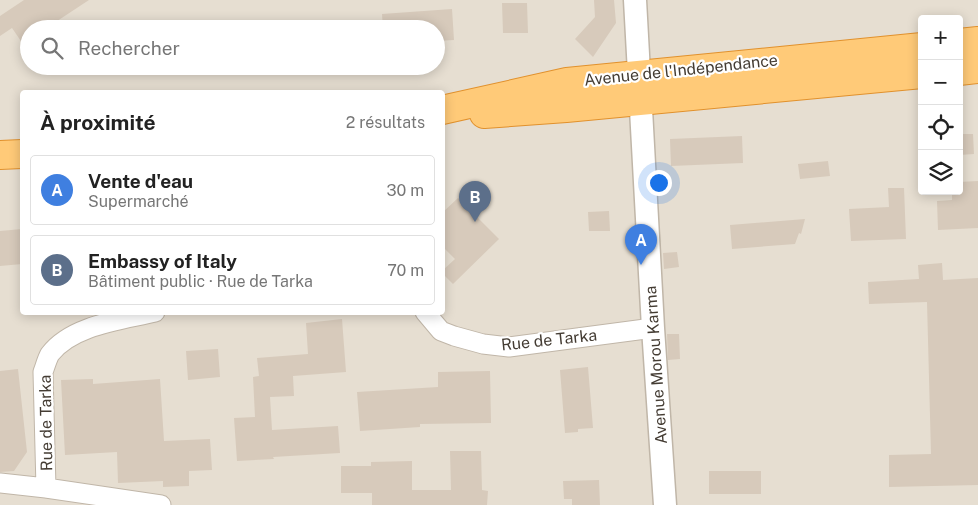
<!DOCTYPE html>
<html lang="fr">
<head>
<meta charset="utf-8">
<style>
  :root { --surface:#fff; --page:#f2f2f2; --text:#222; --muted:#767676; --line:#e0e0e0; --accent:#ff1e0d }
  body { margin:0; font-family:"Public Sans",sans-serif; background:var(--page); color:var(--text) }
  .controls { position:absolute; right:15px; top:15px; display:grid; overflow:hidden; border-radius:5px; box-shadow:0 2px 12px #0003 }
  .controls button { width:45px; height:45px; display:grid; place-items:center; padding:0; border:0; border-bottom:1px solid var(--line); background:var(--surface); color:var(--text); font:25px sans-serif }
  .you { position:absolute; left:658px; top:182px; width:18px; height:18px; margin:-12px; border:4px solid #fff; border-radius:50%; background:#1a73e8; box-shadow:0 0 0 8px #1a73e833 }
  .badge { display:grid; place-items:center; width:32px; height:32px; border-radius:50%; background:var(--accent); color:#fff; font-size:16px; font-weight:700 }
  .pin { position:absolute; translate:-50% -41px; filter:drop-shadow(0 1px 2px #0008) }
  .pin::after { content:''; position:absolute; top:26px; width:18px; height:15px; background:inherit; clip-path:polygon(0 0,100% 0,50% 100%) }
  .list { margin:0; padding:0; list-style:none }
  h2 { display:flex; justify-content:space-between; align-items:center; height:65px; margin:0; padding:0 20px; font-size:21px }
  h2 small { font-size:16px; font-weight:400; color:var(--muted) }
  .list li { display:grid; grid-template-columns:32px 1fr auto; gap:15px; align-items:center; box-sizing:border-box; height:70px; margin:0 10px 10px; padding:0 10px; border:1px solid var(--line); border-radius:5px }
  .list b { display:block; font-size:19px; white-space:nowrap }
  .list p { margin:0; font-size:16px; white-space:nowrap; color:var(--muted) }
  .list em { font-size:16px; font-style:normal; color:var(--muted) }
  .icon { flex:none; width:28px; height:28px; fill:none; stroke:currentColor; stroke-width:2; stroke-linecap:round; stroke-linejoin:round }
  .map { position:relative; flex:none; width:978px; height:505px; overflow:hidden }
  .search { position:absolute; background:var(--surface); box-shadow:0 2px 12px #0003; left:20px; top:20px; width:425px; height:55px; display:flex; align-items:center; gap:12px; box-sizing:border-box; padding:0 18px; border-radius:28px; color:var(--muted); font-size:19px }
  .panel { position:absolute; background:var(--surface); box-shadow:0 2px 12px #0003; left:20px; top:90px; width:425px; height:225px; border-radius:5px }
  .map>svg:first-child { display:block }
</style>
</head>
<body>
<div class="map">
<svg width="978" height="505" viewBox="0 0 978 505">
  <rect width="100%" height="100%" fill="#f2ece3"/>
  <path fill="#e6ded1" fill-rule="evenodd" d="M0,0h978v505h-978zM922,19h37v172h-37zM29,29h407v37h-407zM22,92h420v220h-420z"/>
  <path fill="#d7cabb" d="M24,0h65l-44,29h-16v24l-17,-25 -12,8v-20z
    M594,0h20l2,23 -23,34 -18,-18 20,-22z
    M502,3h25l1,30h-25z
    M452,9l2,31 -18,1v-12h-53l-1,-15z
    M959,134h14l1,20 -15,1z
    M742,136l1,27 -72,3 -1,-27z
    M828,161l2,15 -30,3 -2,-15z
    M978,181v47l-40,2 -1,-29 15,-1v-9h7v-9z
    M888,188h16l2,51 -55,2 -2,-32 40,-2z
    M458,198l41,41 -46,45 -11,-11v-2l13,-12 -13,-13v-33z
    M609,211l1,20h-21l-1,-19z
    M805,219l-4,15 -2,-1 -4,11 -63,5 -2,-24z
    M22,229v35l-22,2v-35z
    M677,252l2,15 -15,2 -1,-16z
    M942,263l1,17 35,-2v207l-89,2v-32l42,-1 -4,-152 -58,2 -1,-22 51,-3 -1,-14z
    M342,319l4,53 -53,4 1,20 -24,1 2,33 66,-4 2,27 -67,4 1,2 -37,2 -3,-43 21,-1 -2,-40 6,-1 -2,-18 51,-4 -2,-31z
    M667,334h12l1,25 -12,1z
    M218,349l2,28 -32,3 -2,-29z
    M588,367l5,61 -15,1v3l-13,1 -5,-63z
    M18,369l9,83 -13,19 -14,1v-101z
    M490,371l1,52 -71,1v3l-60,4 -3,-39 81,-5v-15z
    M93,379v5l67,-5 4,62 46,-2 2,31 -23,1v15l-26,1v-6l-45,2 -1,-31 -52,3 -4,-75z
    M450,451h31l1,39 6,1 -1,14h-115v-12h-31v-27h30v-4l41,-1v29h39z
    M709,471h52v23h-52z
    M599,480l1,25h-28v-6h-8l-1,-18z"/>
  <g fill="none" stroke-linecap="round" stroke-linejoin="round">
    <defs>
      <path id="minor" d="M425,312l16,19 13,5 29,8 26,3 144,-19
        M0,483l46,5 115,17
        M46,488l-3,-116c2,-5 4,-13 7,-18 22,-29 72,-34 105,-42"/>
      <path id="tertiary" d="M635,0l18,328 12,177"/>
      <path id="trunk" d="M959,43l19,-2
        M959,71l19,-2
        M442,110l125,-28 355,-35
        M484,114l82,-6 356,-34
        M0,155l22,-1"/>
    </defs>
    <use href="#minor" stroke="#c0b6a8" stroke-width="21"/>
    <use href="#tertiary" stroke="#c0b6a8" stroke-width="25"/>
    <use href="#trunk" stroke="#e1912d" stroke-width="30"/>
    <use href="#minor" stroke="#fff" stroke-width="19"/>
    <use href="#tertiary" stroke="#fff" stroke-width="22"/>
    <use href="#trunk" stroke="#ffca78" stroke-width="28"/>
  </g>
  <g text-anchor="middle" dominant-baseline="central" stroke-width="4.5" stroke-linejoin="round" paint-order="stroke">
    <g font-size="16" fill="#443c33" stroke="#fff">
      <text transform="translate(681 70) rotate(-6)">Avenue de l'Indépendance</text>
      <text transform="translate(549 340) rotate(-6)">Rue de Tarka</text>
      <text transform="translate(656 365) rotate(-94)">Avenue Morou Karma</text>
      <text transform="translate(46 423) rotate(-91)">Rue de Tarka</text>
    </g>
  </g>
</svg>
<div class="controls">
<button>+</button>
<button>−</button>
<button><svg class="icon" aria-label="locate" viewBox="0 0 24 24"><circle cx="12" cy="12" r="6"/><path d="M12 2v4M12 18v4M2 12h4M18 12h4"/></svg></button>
<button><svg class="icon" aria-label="layers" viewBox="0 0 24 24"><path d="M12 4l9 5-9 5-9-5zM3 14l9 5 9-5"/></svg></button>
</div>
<div class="you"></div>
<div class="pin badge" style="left:641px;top:265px;background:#3f7fe0">A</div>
<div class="pin badge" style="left:475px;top:222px;background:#5c6f8a">B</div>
<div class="search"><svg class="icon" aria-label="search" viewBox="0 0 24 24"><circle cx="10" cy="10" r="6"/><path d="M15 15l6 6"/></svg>Rechercher</div>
<section class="panel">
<h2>À proximité<small>2 résultats</small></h2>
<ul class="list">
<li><span class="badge" style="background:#3f7fe0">A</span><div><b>Vente d'eau</b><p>Supermarché</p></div><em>30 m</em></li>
<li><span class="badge" style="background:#5c6f8a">B</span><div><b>Embassy of Italy</b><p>Bâtiment public · Rue de Tarka</p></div><em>70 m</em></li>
</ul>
</section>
</div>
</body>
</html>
